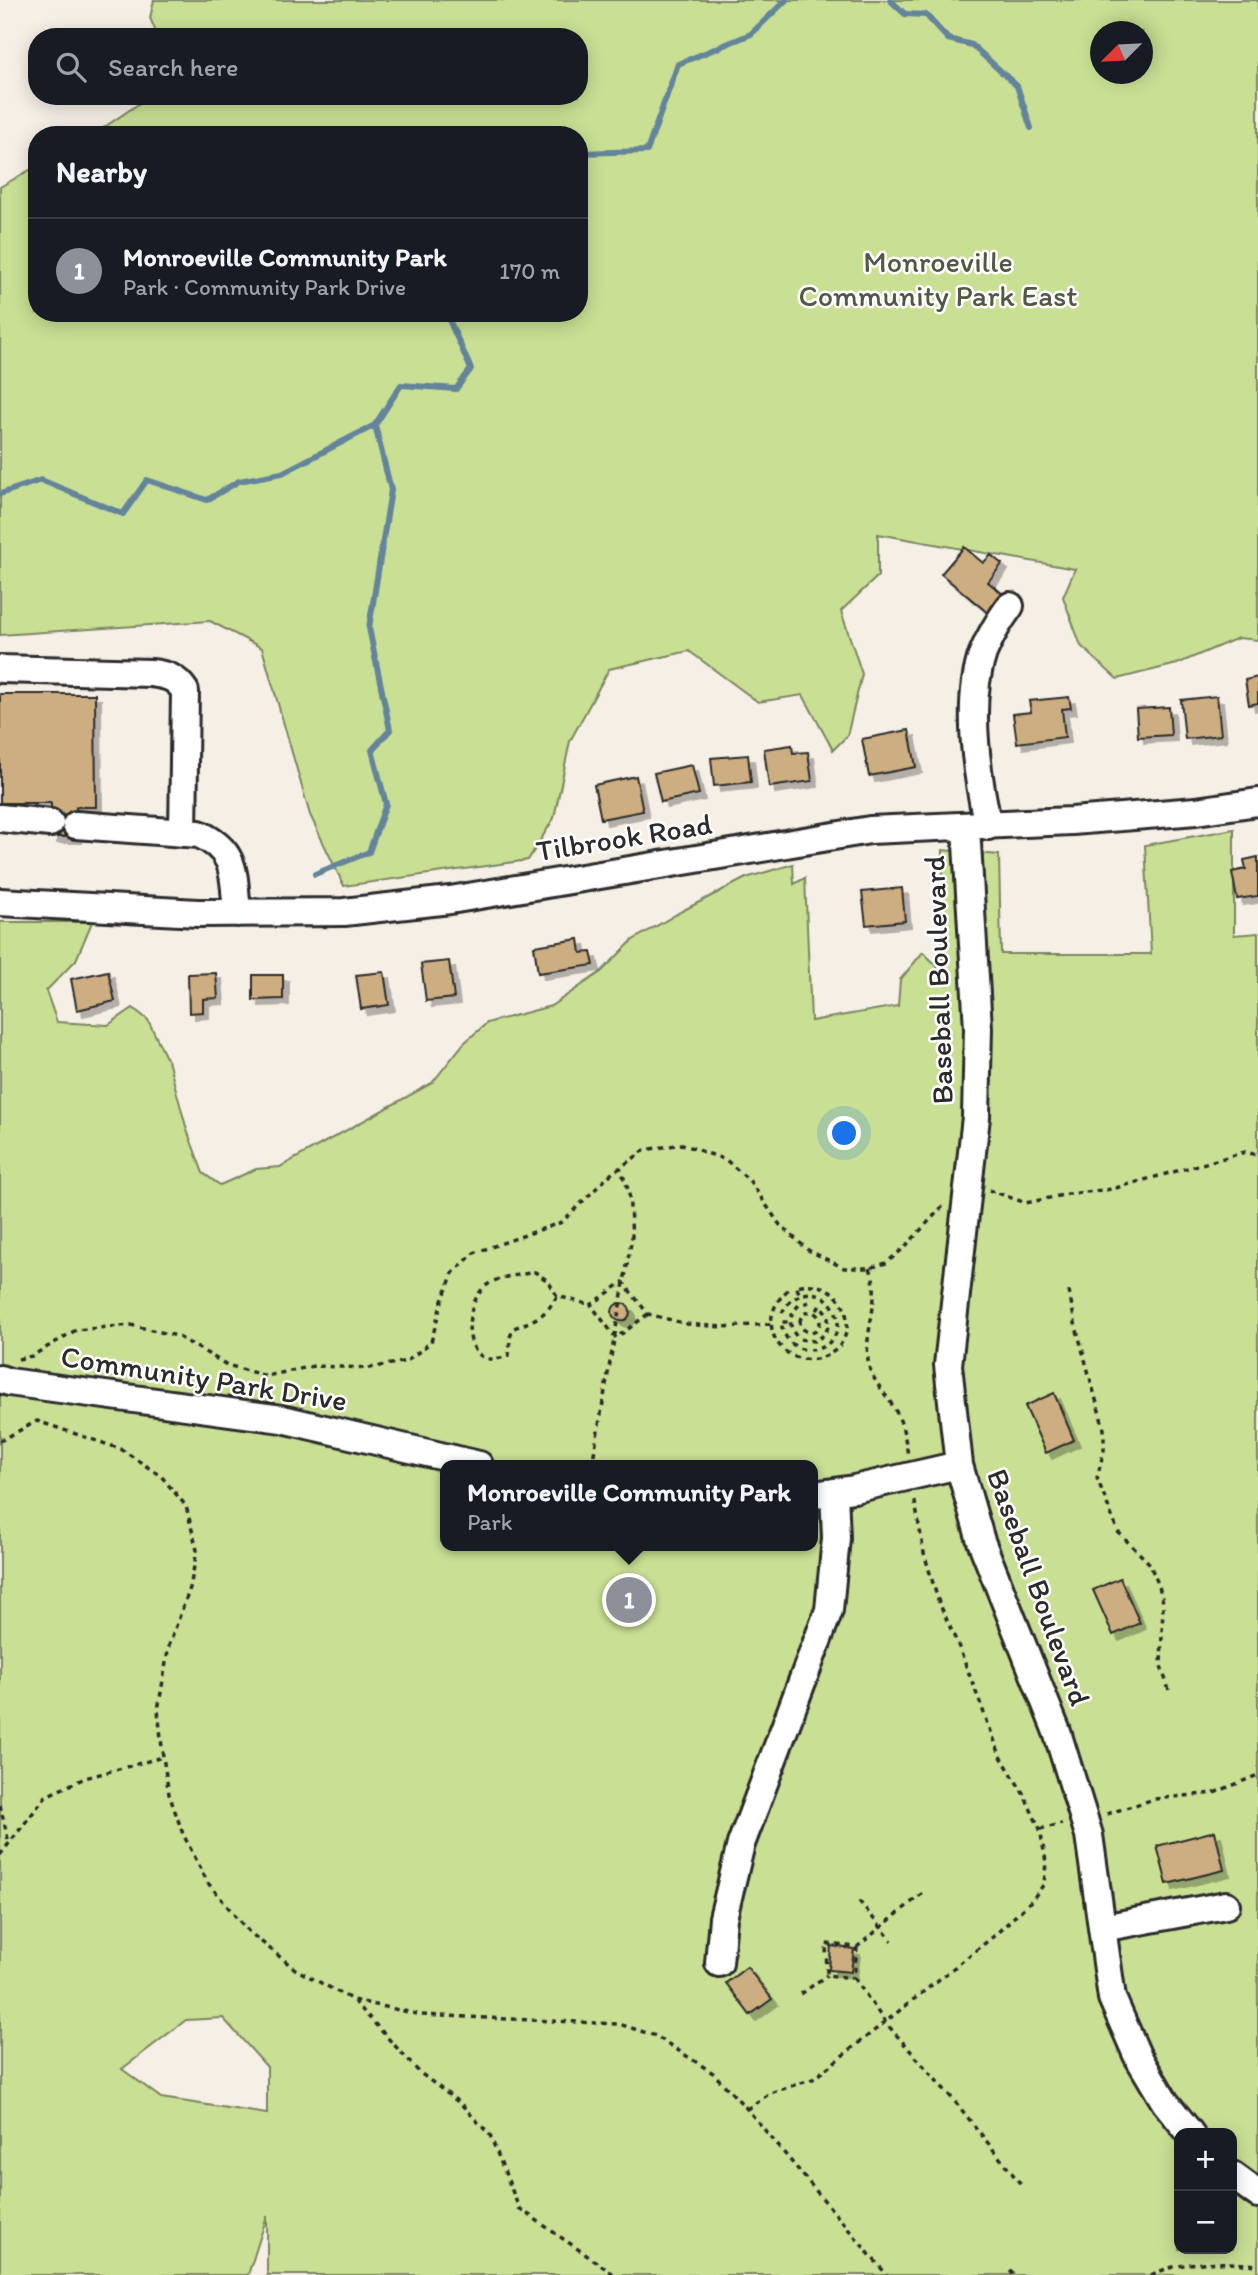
<!DOCTYPE html>
<html lang="en">
<head>
<meta charset="utf-8">
<style>
  :root { --surface:#171b24; --page:#242831; --text:#f1f3f6; --muted:#9ea1a6; --line:#363941; --accent:#8c9099 }
  body { margin:0; font-family:Itim,sans-serif; background:var(--page); color:var(--text) }
  .controls { position:absolute; right:21px; bottom:21px; display:grid; overflow:hidden; border-radius:14px; box-shadow:0 4px 18px #0003 }
  .controls button { width:63px; height:63px; display:grid; place-items:center; padding:0; border:0; border-bottom:2px solid var(--line); background:var(--surface); color:var(--text); font:35px sans-serif }
  .compass { position:absolute; left:1090px; top:21px; width:63px; height:63px; border-radius:50%; background:var(--surface); box-shadow:0 4px 18px #0003; rotate:246deg }
  .you { position:absolute; left:845px; top:1134px; width:24px; height:24px; margin:-18px; border:5px solid #fff; border-radius:50%; background:#1a73e8; box-shadow:0 0 0 10px #1a73e833 }
  .badge { display:grid; place-items:center; width:46px; height:46px; border-radius:50%; background:var(--accent); color:#fff; font-size:23px; font-weight:700 }
  .pin { position:absolute; translate:-50% -50%; border:4px solid #fff; box-shadow:0 2px 7px #0006 }
  .popup { position:absolute; left:440px; top:1460px; width:378px; height:91px; box-sizing:border-box; display:grid; place-content:center; border-radius:14px; background:var(--surface); filter:drop-shadow(0 2px 5px #0005); font-size:23px; white-space:nowrap; color:var(--muted) }
  .popup b { font-size:26px; color:var(--text) }
  .popup::after { content:''; position:absolute; left:50%; top:100%; margin-left:-14px; border:14px solid transparent; border-top-color:var(--surface) }
  .list { margin:0; padding:0; list-style:none }
  h2 { display:flex; justify-content:space-between; align-items:center; height:91px; margin:0; padding:0 28px; font-size:30px }
  h2 small { font-size:23px; font-weight:400; color:var(--muted) }
  .list li { display:grid; grid-template-columns:46px 1fr auto; gap:21px; align-items:center; box-sizing:border-box; height:105px; padding:0 28px; border-top:2px solid var(--line) }
  .list b { display:block; font-size:26px; white-space:nowrap }
  .list p { margin:0; font-size:23px; white-space:nowrap; color:var(--muted) }
  .list em { font-size:23px; font-style:normal; color:var(--muted) }
  .icon { flex:none; width:38px; height:38px; fill:none; stroke:currentColor; stroke-width:2; stroke-linecap:round; stroke-linejoin:round }
  .map { position:relative; flex:none; width:1258px; height:2275px; overflow:hidden }
  .search { position:absolute; background:var(--surface); box-shadow:0 4px 18px #0003; left:28px; top:28px; width:560px; height:77px; display:flex; align-items:center; gap:18px; box-sizing:border-box; padding:0 24px; border-radius:28px; color:var(--muted); font-size:26px }
  .panel { position:absolute; background:var(--surface); box-shadow:0 4px 18px #0003; left:28px; top:126px; width:560px; height:196px; border-radius:28px }
  .map>svg:first-child { display:block }
</style>
</head>
<body>
<div class="map">
<svg width="1258" height="2275" viewBox="0 0 1258 2275">
  <defs>
    <filter id="shadow"><feDropShadow dx="6" dy="6" stdDeviation="0" flood-color="#0004"/></filter>
  </defs>
  <rect width="100%" height="100%" fill="#f5efe6"/>
  <filter id="ink" filterUnits="userSpaceOnUse"><feTurbulence type="fractalNoise" baseFrequency=".0143" numOctaves="2"/><feDisplacementMap in="SourceGraphic" scale="14" xChannelSelector="R" yChannelSelector="G"/><feConvolveMatrix kernelMatrix="1 2 1 2 8 2 1 2 1" color-interpolation-filters="sRGB"/></filter>
  <g filter="url(#ink)">
    <path fill="#c9df94" stroke="#7a8560" stroke-width="2" fill-rule="evenodd" d="M154,0h1104v640l-20,-2 -61,26 -60,15 -36,-33 -18,-49 12,-28 -197,-35v42l-37,35 21,63 -15,62 -14,14 -30,-55 -45,7 -69,-51 -80,18 -39,72 -16,77 -26,42 -184,26 -34,-71 -48,-167 -52,-27 -210,14v-448l37,-21v147h542v-178h-486l57,-39h429v-59h-421l-8,-19zM1100,32h42v42h-42z
      M1234,829v106l24,-2v1342h-991v-59l-19,59h-248v-1353h92l-16,38 -30,31 11,31 51,3 25,-17 15,12 21,44 18,66 16,43 17,12 36,-16 24,-2 152,-84 32,-40 23,-20 64,-17 50,-34 32,-32 49,-29 64,-33 47,-14 1,20 11,-6 6,143 87,-15 2,-26 23,-28 14,14 5,17 1,-133 56,5 2,99h150l-6,-109zM445,1465h368v81h-368zM223,2018l44,49v47l-106,-16 -39,-29 64,-49zM1179,2133h53v116h-53z"/>
    <g fill="none" stroke-linecap="round" stroke-linejoin="round">
      <path stroke="#63849b" stroke-width="6" d="M890,0l15,14 21,1 22,24 24,6 45,41 14,42
        M579,153l68,-2 31,-87 73,-30 35,-34
        M0,494l41,-14 82,34 24,-34 60,20 32,-19 43,-8 93,-48 26,-40 55,4 15,-20 -25,-56
        M315,874l54,-22 17,-48 -14,-54 18,-20 -21,-102 22,-138 -16,-65"/>
    </g>
    <path fill="#ccae80" stroke="#2b2b2b" stroke-width="2" filter="url(#shadow)" d="M964,547l19,16 8,-8 11,9 -14,18 15,12 -15,19 -47,-39z
      M1258,677v26l-9,2 -4,-25z
      M0,694h95l1,113h-20v30h-25v-34h-51z
      M1217,696l4,39 -36,4 -4,-39z
      M1069,697l2,11 -9,1 3,28 -48,6 -4,-29 18,-2 -2,-11z
      M1169,707l2,28 -33,2 -2,-28z
      M909,730l7,37 -47,9 -7,-37z
      M792,745l1,8 15,-1 4,29 -43,6 -5,-38z
      M748,755l3,27 -37,4 -3,-28z
      M692,765l7,29 -38,8 -7,-29z
      M636,776l7,35 -42,8 -7,-34z
      M1258,857v39l-21,3 -5,-27 14,-3 -2,-9z
      M902,888l3,33 -39,4 -4,-33z
      M579,939l2,14 10,-1 3,13 -56,8 -4,-27z
      M449,961l5,37 -28,3 -5,-37z
      M108,971l7,30 -38,9 -6,-31z
      M384,972l5,33 -28,4 -5,-34z
      M216,973l2,25 -15,1v13l-14,1 -1,-39z
      M253,975h30v24l-30,1z
      M612 1312a9 9 0 1 1 18 0a9 9 0 1 1-18 0Z
      M1054,1393l20,47 -28,13 -21,-47z
      M1120,1578l20,45 -27,12 -20,-45z
      M1215,1831l9,39 -57,14 -10,-38z
      M831,1946l23,3 -3,23 -22,-2z
      M747,1967l25,32 -22,16 -24,-32z"/>
    <g fill="none" stroke-linecap="round" stroke-linejoin="round">
      <defs>
        <path id="minor" d="M0,669l151,4c16,2 25,4 34,18l-2,142
          M0,818l50,5
          M76,825l123,9c39,18 34,41 38,79
          M988,826c-11,-51 -23,-123 -5,-173 7,-17 16,-32 27,-47
          M966,827l12,201 -2,89 -28,248 11,100 22,76 76,191 32,103 23,163 25,57 28,47 25,31
          M0,902l198,11 146,-1 106,-12 420,-70 202,-9 124,-10 62,-9
          M0,1379l9,3 273,37 197,46
          M813,1495l41,-6 105,-24
          M1102,1928l124,-23
          M719,1963l4,-45 18,-74 88,-234 7,-72 -2,-46
          M1232,2175l26,19"/>
      </defs>
      <use href="#minor" stroke="#2b2b2b" stroke-width="32"/>
      <path stroke="#2b2b2b" stroke-width="3.5" stroke-dasharray="5 5" stroke-linecap="butt" d="M989,1190l37,13 42,-9 44,-5 133,-37 13,3
        M870,1268c12,30 -6,62 -2,92 2,19 17,32 26,48 9,15 11,30 14,47
        M788,1290c-19,16 -24,43 -3,61 9,7 20,10 31,8 51,-10 36,-85 -20,-73l4,9
        M1069,1291l6,32 29,106v21l-7,28 21,54 31,31 10,23 4,16 -2,64 9,27
        M557,1296c-12,21 -21,23 -43,32l-4,9 -1,18c-48,22 -49,-50 -22,-70 12,-9 33,-10 48,-13l13,9 9,15 34,9
        M809,1302l-11,4c-10,11 -10,22 1,33l15,2c17,-7 19,-23 6,-36l-5,9
        M800 1322a10 10 0 1 1 20 0a10 10 0 1 1-20 0Z
        M782,1313c7,-15 24,-25 40,-17 7,4 11,10 14,17 14,37 -48,56 -55,9h9
        M648,1314l-32,24 -25,-33 32,-23 25,32 39,10 35,3 49,-3
        M18,1359l14,-3 44,-26 55,-5 46,11 50,29 39,11 48,-10 56,2 37,-7 24,-19 11,-41 11,-28 21,-20 88,-31 49,-48 34,-24 37,-6 44,16 23,20 31,45 28,25 36,18h26l16,-5 18,-15 39,-42
        M0,1441l37,-20 84,28 40,27 25,30 11,44 -7,38 -21,57 -11,65 5,47 6,37 14,40 25,49 40,48 47,38 58,31 69,15 197,9 37,12 57,37 34,36 140,166
        M592,1465l40,-228 -3,-45 -9,-25
        M0,1805l9,38
        M1107,1814l47,-15 60,-6 44,-18
        M1040,1829l22,-5
        M0,1855l46,-59 39,-18 78,-21
        M859,1901l33,40
        M857,1947l-3,31 -27,-3 -1,-31 31,3 67,-55
        M854,1978l31,44 72,82 66,83
        M801,1994l26,-19
        M354,2001l65,71 42,32 29,31 29,73 96,67
        M747,2109l23,-16 43,-14 181,-143 38,-36 12,-16 2,-22 -6,-33 -17,-36 -23,-38 -42,-110 -20,-45 -14,-47 -10,-56
        M1010,2270l5,5
        M1151,2275c34,-16 71,-13 107,-10"/>
      <use href="#minor" stroke="#fff" stroke-width="26"/>
    </g>
  </g>
  <g text-anchor="middle" dominant-baseline="central" stroke-width="5" stroke-linejoin="round" paint-order="stroke">
    <g font-size="30" fill="#525845" stroke="#fff">
      <text x="938" y="261">Monroeville<tspan x="938" dy="34">Community Park East</tspan></text>
    </g>
    <g font-size="30" fill="#2b2b2b" stroke="#fff">
      <text transform="translate(624 837) rotate(-9)">Tilbrook Road</text>
      <text transform="translate(938 980) rotate(-92)">Baseball Boulevard</text>
      <text transform="translate(204 1378) rotate(9)">Community Park Drive</text>
      <text transform="translate(1039 1587) rotate(70)">Baseball Boulevard</text>
    </g>
  </g>
</svg>
<div class="controls">
<button>+</button>
<button>−</button>
</div>
<svg class="compass" viewBox="-18 -18 36 36"><path d="M0-13l5 13h-10z" fill="#e53935"/><path d="M0 13l5-13h-10z" fill="#9ea1a6"/></svg>
<div class="you"></div>
<div class="pin badge" style="left:629px;top:1600px">1</div>
<div class="popup"><b>Monroeville Community Park</b>Park</div>
<div class="search"><svg class="icon" aria-label="search" viewBox="0 0 24 24"><circle cx="10" cy="10" r="6"/><path d="M15 15l6 6"/></svg>Search here</div>
<section class="panel">
<h2>Nearby<small></small></h2>
<ul class="list">
<li><span class="badge">1</span><div><b>Monroeville Community Park</b><p>Park · Community Park Drive</p></div><em>170 m</em></li>
</ul>
</section>
</div>
</body>
</html>
